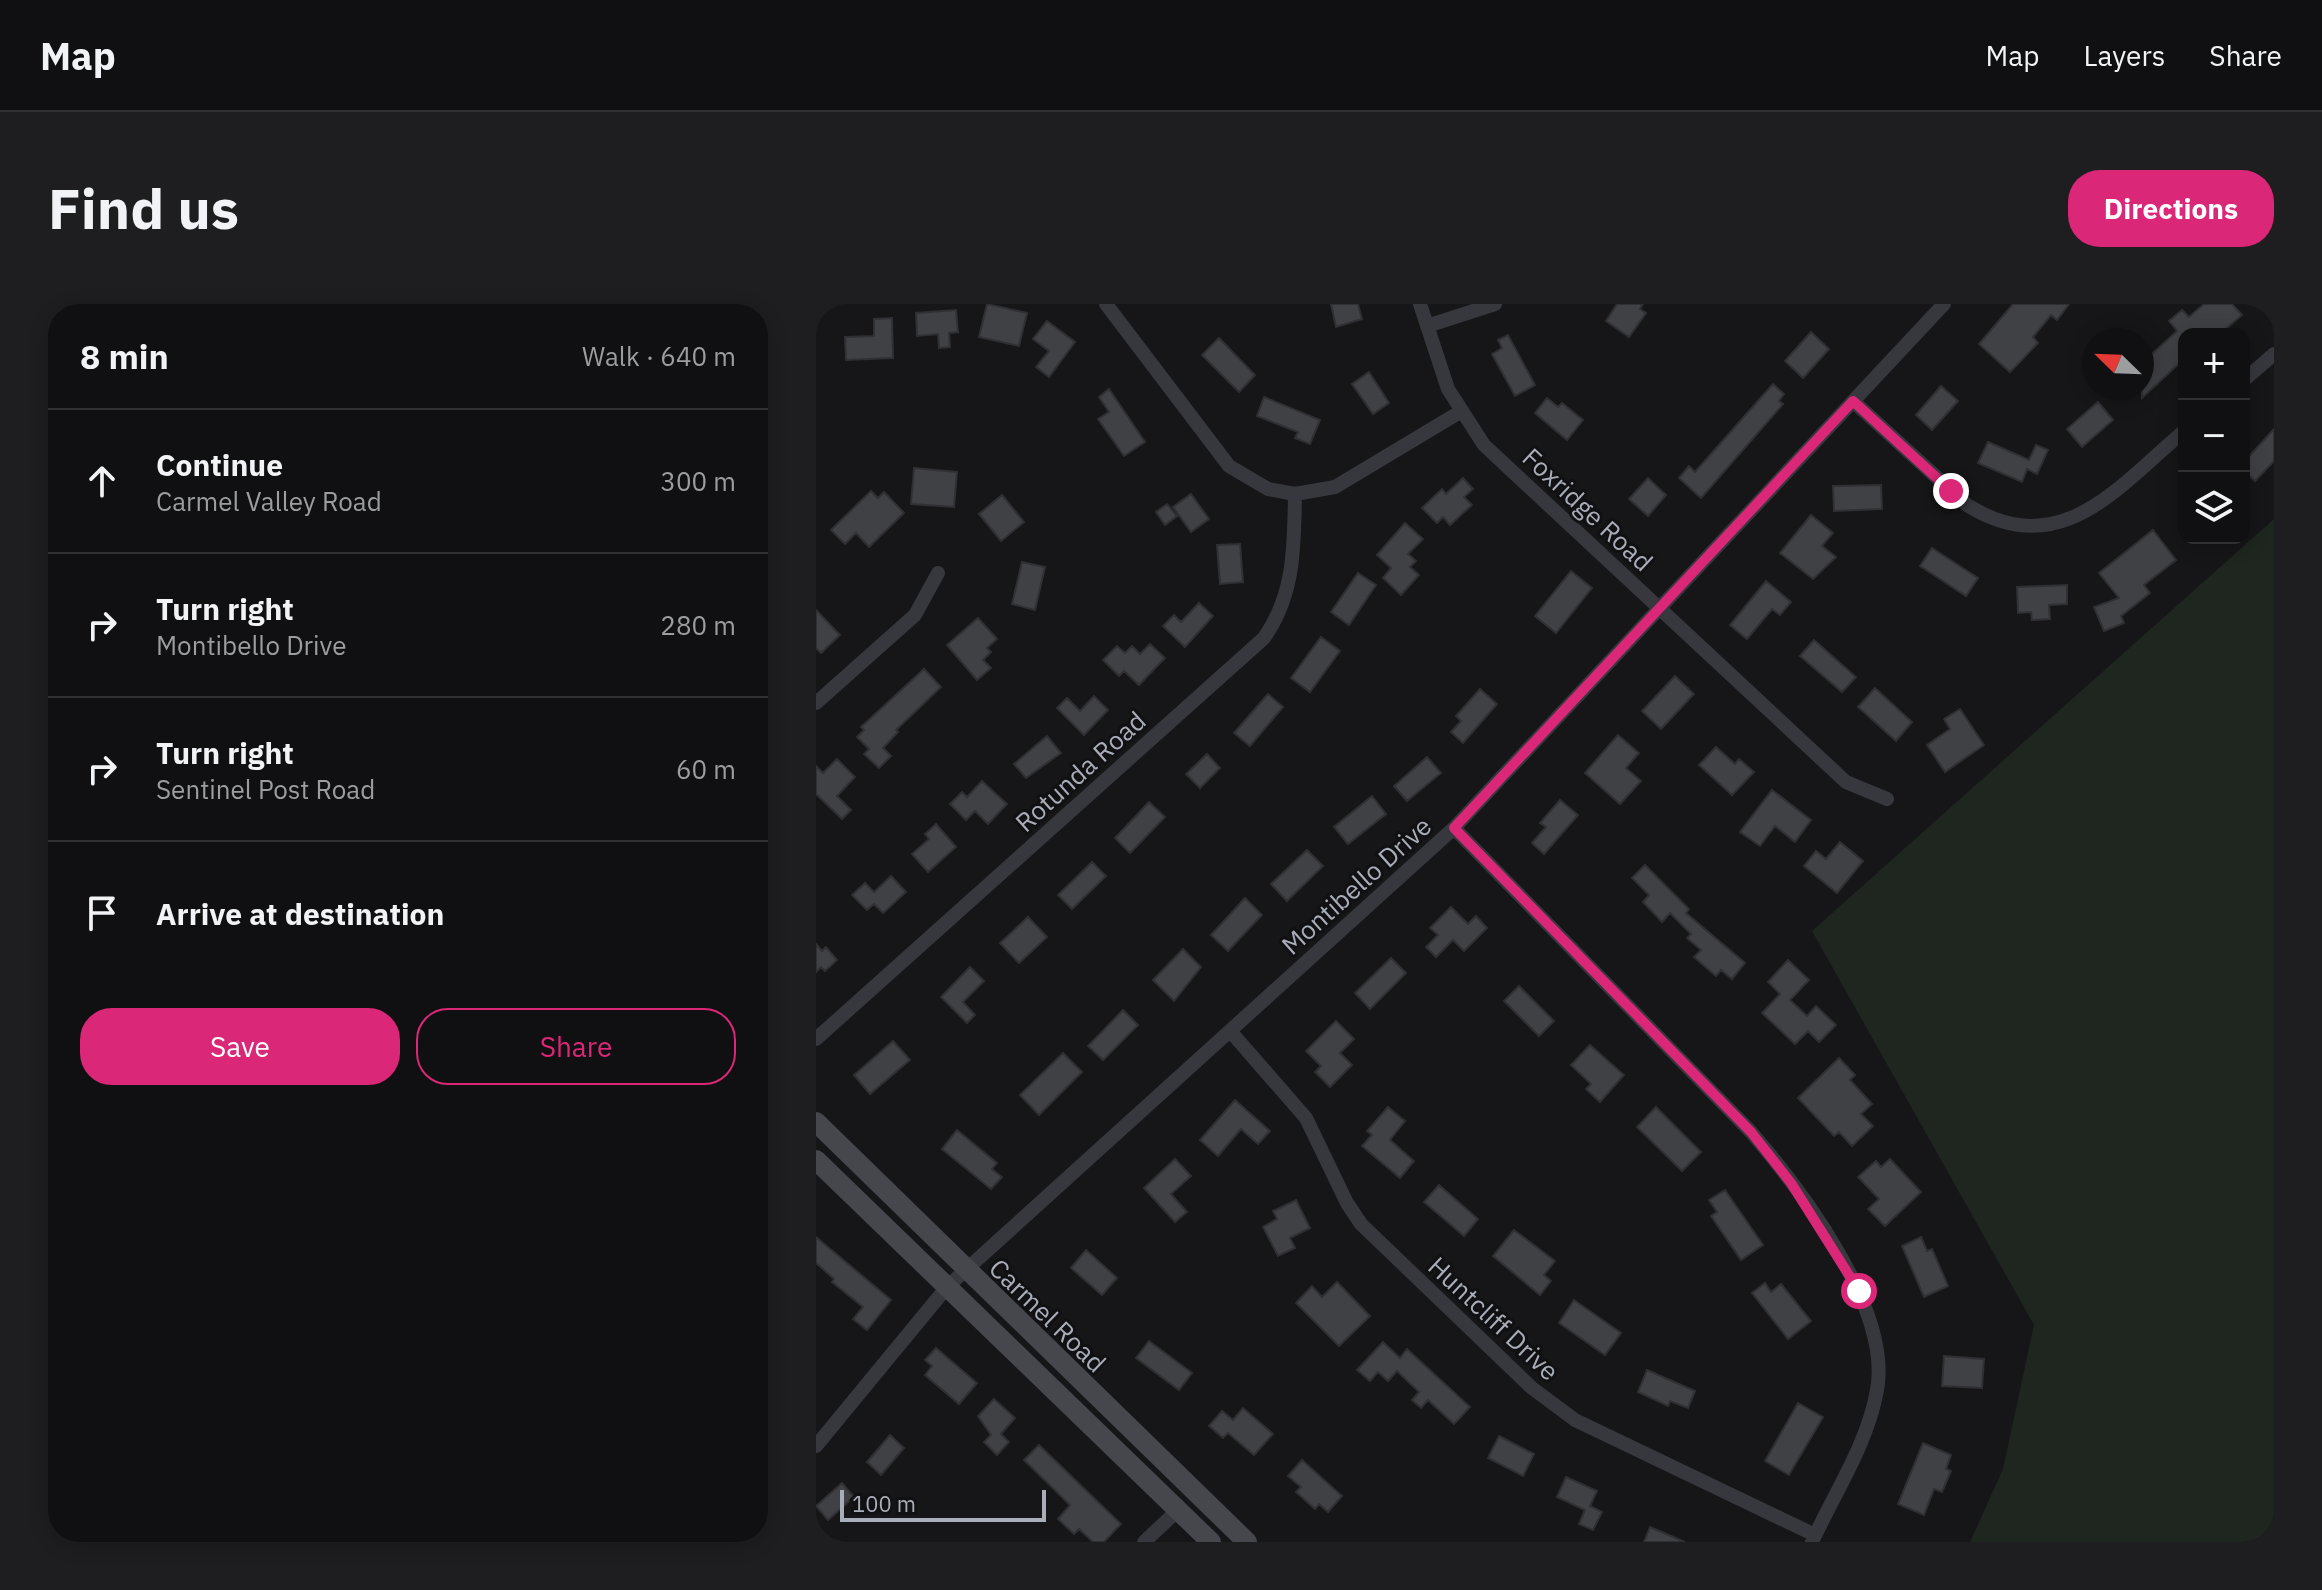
<!DOCTYPE html>
<html lang="en">
<head>
<meta charset="utf-8">
<style>
  :root { --surface:#101012; --page:#1e1e20; --text:#f1f3f6; --muted:#9c9d9f; --line:#303032; --accent:#db2777 }
  body { margin:0; font-family:"IBM Plex Sans",sans-serif; background:var(--page); color:var(--text) }
  .controls { position:absolute; right:24px; top:24px; display:grid; overflow:hidden; border-radius:16px; box-shadow:0 4px 20px #0003 }
  .controls button { width:72px; height:72px; display:grid; place-items:center; padding:0; border:0; border-bottom:2px solid var(--line); background:var(--surface); color:var(--text); font:40px sans-serif }
  .compass { position:absolute; left:1266px; top:24px; width:72px; height:72px; border-radius:50%; background:var(--surface); box-shadow:0 4px 20px #0003; rotate:293deg }
  .scale { position:absolute; left:24px; bottom:20px; width:206px; box-sizing:border-box; padding-left:8px; border:4px solid #a8adb8; border-top:0; font-size:22px; line-height:28px; white-space:nowrap; color:#a8adb8; -webkit-text-stroke:6px #111113; paint-order:stroke }
  .stop { position:absolute; width:24px; height:24px; margin:-18px; border:6px solid #db2777; border-radius:50%; background:#fff }
  .stop.end { background:#db2777; border-color:#fff; box-shadow:0 2px 8px #0008 }
  .list { margin:0; padding:0; list-style:none }
  h2 { display:flex; justify-content:space-between; align-items:center; height:104px; margin:0; padding:0 32px; font-size:34px }
  h2 small { font-size:26px; font-weight:400; color:var(--muted) }
  .list li { display:grid; grid-template-columns:52px 1fr auto; gap:24px; align-items:center; box-sizing:border-box; height:144px; padding:0 32px; border-top:2px solid var(--line) }
  .list b { display:block; font-size:30px; white-space:nowrap }
  .list p { margin:0; font-size:26px; white-space:nowrap; color:var(--muted) }
  .list em { font-size:26px; font-style:normal; color:var(--muted) }
  .actions { display:flex; gap:16px; padding:24px 32px }
  .actions a { flex:1; padding:18px 0; border:2px solid var(--accent); border-radius:32px; text-align:center; font-size:28px; color:var(--accent) }
  .actions .main { background:var(--accent); color:#fff }
  .icon { flex:none; width:44px; height:44px; fill:none; stroke:currentColor; stroke-width:2; stroke-linecap:round; stroke-linejoin:round }
  .map { position:relative; flex:none; width:1458px; height:1238px; overflow:hidden; border-radius:32px }
  header { display:flex; align-items:center; gap:48px; box-sizing:border-box; height:112px; padding:0 40px; background:var(--surface); border-bottom:2px solid var(--line) }
  header strong { font-size:38px }
  nav { display:flex; gap:44px; margin-inline-start:auto; font-size:28px }
  .intro { display:flex; align-items:center; justify-content:space-between; box-sizing:border-box; height:192px; padding:0 48px }
  h1 { margin:0; font-size:56px }
  .button { padding:20px 36px; border-radius:32px; background:var(--accent); color:#fff; font-size:28px; font-weight:700 }
  main { display:flex; gap:48px; padding:0 48px }
  aside { flex:1; background:var(--surface); border-radius:32px; box-shadow:0 4px 20px #0003 }
  .map>svg:first-child { display:block }
</style>
</head>
<body>
<header>
<strong>Map</strong>
<nav><a>Map</a><a>Layers</a><a>Share</a></nav>
</header>
<div class="intro"><h1>Find us</h1><a class="button">Directions</a></div>
<main>
<aside>
<h2>8 min<small>Walk · 640 m</small></h2>
<ul class="list">
<li><svg class="icon" aria-label="ahead" viewBox="0 0 24 24"><path d="M12 20V5M6 11l6-6 6 6"/></svg><div><b>Continue</b><p>Carmel Valley Road</p></div><em>300 m</em></li>
<li><svg class="icon" aria-label="right" viewBox="0 0 24 24"><path d="M7 20v-9h11M14 6l5 5-5 5"/></svg><div><b>Turn right</b><p>Montibello Drive</p></div><em>280 m</em></li>
<li><svg class="icon" aria-label="right" viewBox="0 0 24 24"><path d="M7 20v-9h11M14 6l5 5-5 5"/></svg><div><b>Turn right</b><p>Sentinel Post Road</p></div><em>60 m</em></li>
<li><svg class="icon" aria-label="arrive" viewBox="0 0 24 24"><path d="M6 21V4h12l-3 4 3 4H6"/></svg><div><b>Arrive at destination</b></div></li>
</ul>
<div class="actions"><a class="main">Save</a><a>Share</a></div>
</aside>
<div class="map">
<svg width="1458" height="1238" viewBox="0 0 1458 1238">
  <rect width="100%" height="100%" fill="#161618"/>
  <path fill="#1e261f" d="M1458,215v1023h-304l33,-73 31,-144 -222,-394z"/>
  <path fill="#404145" stroke="#303034" stroke-width="2" d="M171,0l40,9 -8,33 -40,-9z
    M515,0h27l4,15 -26,8z
    M801,0h26l-3,5 6,4 -17,24 -23,-16z
    M1197,0h56l-12,16 -6,-5 -18,22 5,6 -28,29 -31,-28z
    M1388,0h28l10,11 -22,19h-36v25l-42,39v-35l35,-32 -8,-10 13,-11 7,7z
    M140,6l2,22 -9,1 1,14 -11,1 -1,-14 -21,2 -1,-23z
    M76,14l1,40 -47,2 -1,-23 29,-1v-17z
    M231,17l28,21 -26,35 -13,-10 13,-16 -16,-12z
    M995,28l18,17 -26,29 -18,-17z
    M692,31l27,50 -20,11 -23,-42 10,-6 -4,-8z
    M403,34l36,37 -16,17 -37,-37z
    M553,68l20,31 -16,11 -21,-30z
    M957,80l11,10 -5,7 4,3 -82,94 -22,-20 10,-12 6,6z
    M1125,82l17,15 -26,29 -16,-15z
    M293,85l36,53 -21,14 -26,-37 11,-7 -10,-15z
    M448,93l56,23 -10,24 -15,-6 3,-6 -41,-16z
    M731,94l11,9 4,-4 21,17 -16,20 -32,-27z
    M1282,98l15,18 -31,27 -15,-18z
    M1458,125v32l-19,20 -11,-10v-9z
    M1172,138l41,18 7,-15 12,5 -11,24 -10,-5 -5,13 -44,-19z
    M98,164l43,4 -3,35 -43,-3z
    M647,174l10,11 -9,8 8,8 -22,20 -7,-8 -6,6 -15,-15 20,-19 4,5z
    M832,174l18,17 -18,21 -19,-17z
    M1065,181l1,24 -48,2 -1,-25z
    M55,187l7,7 6,-6 20,21 -35,34 -13,-14 -11,11 -14,-14z
    M375,190l18,25 -18,13 -18,-25z
    M186,191l22,27 -23,19 -22,-27z
    M351,200l10,12 -12,9 -9,-13z
    M995,211l22,18 -11,13 14,11 -23,22 -33,-26z
    M589,219l18,16 -15,15 8,7 -6,6 9,8 -18,20 -18,-17 8,-10 -14,-13z
    M1337,226l23,30 -32,25 6,8 -29,23 3,7 -20,8 -10,-24 25,-9 -20,-25z
    M424,240l3,38 -23,2 -3,-39z
    M1116,244l46,30 -12,18 -46,-30z
    M206,258l23,5 -10,43 -23,-6z
    M755,267l21,17 -36,45 -21,-17z
    M542,269l18,12 -27,40 -18,-13z
    M950,277l25,21 -11,13 -8,-6 -25,30 -17,-14z
    M1251,281v19l-18,1 1,14 -18,1 -1,-8 -13,1 -1,-26z
    M383,299l14,13 -28,31 -22,-21 11,-11 7,7z
    M0,306l24,25 -19,18 -5,-5z
    M162,314l19,21 -10,9 4,4 -8,8 8,8 -14,12 -30,-35z
    M505,333l19,14 -30,41 -19,-14z
    M998,336l42,37 -14,15 -42,-36z
    M334,340l15,14 -26,27 -15,-14 -5,5 -16,-16 14,-14 8,7 7,-7 8,8z
    M108,365l17,18 -45,43 2,2 -15,16 8,8 -12,12 -15,-14 5,-5 -12,-12 7,-7 -3,-3z
    M859,372l19,18 -33,35 -19,-18z
    M1059,384l37,34 -16,19 -38,-34z
    M664,385l17,15 -34,39 -12,-11 10,-11 -5,-5z
    M452,390l15,13 -33,39 -16,-13z
    M278,392l14,14 -24,25 -27,-27 10,-10 13,13z
    M1144,405l24,36 -39,27 -18,-27 23,-16 -6,-10z
    M802,431l21,18 -13,15 15,13 -21,23 -35,-31z
    M231,432l14,17 -35,25 -12,-14z
    M900,443l19,17 4,-5 15,13 -22,23 -33,-30z
    M391,450l13,14 -20,20 -14,-14z
    M611,453l14,16 -34,28 -13,-15z
    M21,455l18,18 -18,19 14,14 -9,9 -26,-25v-28l7,7z
    M166,477l25,23 -19,20 -13,-13 -9,9 -16,-16 12,-12 5,5z
    M956,486l39,30 -16,22 -20,-16 -15,20 -20,-14z
    M556,492l14,18 -38,30 -14,-17z
    M744,496l18,15 -34,39 -12,-11 14,-16 -6,-4z
    M333,498l16,15 -35,36 -15,-15z
    M120,520l20,23 -28,25 -16,-18 17,-15 -4,-5z
    M1024,538l23,19 -26,32 -33,-27 12,-15 10,8z
    M491,546l16,16 -36,35 -16,-17z
    M276,558l14,14 -34,33 -14,-14z
    M829,561l44,44 -3,4 59,50 -13,16 -11,-9 -5,6 -22,-19 7,-7 -14,-12 4,-4 -21,-21 -8,9 -19,-20 6,-7 -17,-17z
    M75,572l15,16 -23,21 -9,-9 -7,6 -15,-15 13,-12 9,9z
    M429,594l17,17 -34,36 -17,-16z
    M635,603l17,17 8,-8 11,12 -23,23 -11,-11 -17,17 -10,-10 12,-12 -8,-7z
    M212,613l19,20 -28,26 -19,-20z
    M0,640l6,7 4,-4 11,13 -12,11 -4,-4 -5,5z
    M367,645l18,18 -27,34 -21,-21z
    M575,654l15,15 -36,36 -15,-16z
    M972,656l21,20 -19,20 17,16 9,-10 20,19 -17,17 -11,-11 -13,13 -33,-31 18,-19 -12,-12z
    M154,663l14,14 -21,21 12,13 -8,8 -26,-26z
    M703,682l35,35 -15,15 -35,-35z
    M307,706l15,15 -35,35 -15,-14z
    M520,717l18,18 -14,14 12,12 -22,22 -15,-15 6,-6 -15,-15z
    M77,737l17,19 -40,34 -16,-19z
    M774,741l34,30 -24,27 -14,-13 5,-5 -20,-19z
    M247,749l19,19 -43,43 -19,-20z
    M1023,754l16,17 -5,5 22,24 -11,10 12,12 -21,20 -13,-14 -5,4 -36,-38z
    M419,796l35,31 -12,13 -17,-15 -23,27 -18,-16z
    M572,803l17,14 -15,19 24,21 -14,17 -38,-32 10,-11 -5,-4z
    M840,803l45,45 -19,19 -45,-44z
    M141,826l40,33 -5,6 10,8 -11,12 -49,-40z
    M359,855l16,17 -20,18 16,18 -12,10 -31,-34z
    M1074,855l31,33 -36,34 -17,-17 11,-10 -21,-22 18,-16 5,6z
    M623,881l39,34 -14,17 -40,-34z
    M909,886l38,55 -22,15 -30,-44 6,-4 -8,-12z
    M480,896l14,28 -20,10 5,10 -17,8 -15,-29 14,-8 -4,-8z
    M698,926l41,31 -11,14 7,6 -11,14 -47,-39z
    M0,933l75,63 -24,30 -14,-11 10,-12 -31,-25 2,-3 -18,-16z
    M1105,933l6,14 5,-2 16,37 -24,11 -22,-51z
    M270,946l31,28 -15,17 -31,-27z
    M521,978l33,34 -31,30 -43,-43 16,-17 10,11z
    M949,979l6,9 10,-8 30,37 -23,18 -36,-46z
    M758,996l47,33 -16,22 -46,-32z
    M333,1037l43,32 -13,17 -43,-32z
    M567,1038l17,16 7,-9 63,58 -16,17 -26,-24 -7,8 -9,-8 7,-8 -22,-21 -9,10 -10,-9 -8,9 -13,-11z
    M120,1044l41,35 -18,21 -34,-29 7,-9 -7,-6z
    M1128,1052l40,3 -2,29 -40,-2z
    M831,1066l48,21 -7,17 -18,-7 -2,5 -30,-14z
    M178,1095l21,19 -14,16 8,8 -12,13 -13,-13 7,-7 -13,-19z
    M982,1099l25,14 -34,58 -24,-14z
    M427,1104l30,26 -19,21 -26,-22 -5,5 -14,-12 13,-15 11,9z
    M74,1131l14,13 -23,27 -14,-13z
    M683,1132l35,18 -11,22 -35,-18z
    M1107,1139l28,12 -5,14 5,2 -9,21 -8,-3 -10,26 -26,-11z
    M223,1141l82,79 -17,18h-11l-14,-13 -5,5 -16,-15 12,-14 -46,-45z
    M486,1156l40,36 -14,16 -9,-8 -4,5 -19,-17 5,-5 -13,-11z
    M750,1173l31,14 -7,15 12,6 -9,18 -14,-6 6,-14 -28,-13z
    M26,1179l12,14 -26,23 -12,-14z
    M834,1223l35,15h-41z"/>
  <g fill="none" stroke-linecap="round" stroke-linejoin="round">
    <path stroke="#37383d" stroke-width="14" d="M290,0l123,162 39,23 27,5 40,-7 125,-75
      M604,0l28,85 36,56 362,337 41,17
      M611,22l68,-22
      M1428,76l30,-26
      M1037,97l114,104c93,58 150,-17 217,-74
      M0,399l99,-88 23,-42
      M638,524l297,304c51,59 141,178 126,258 -9,53 -43,104 -65,152
      M415,728l75,86 41,85 14,21 171,164 43,32 240,115
      M0,735l448,-401c31,-44 30,-92 31,-144
      M0,1142l131,-159 507,-459 490,-524
      M328,1238l33,-31"/>
    <path stroke="#45474d" stroke-width="20" d="M0,818l431,420
      M0,856l395,382"/>
  </g>
  <g fill="none" stroke-linecap="round" stroke-linejoin="round">
    <path stroke="#db2777" stroke-width="10" d="M1043,987l-68,-108 -40,-51 -297,-304 399,-427 98,90"/>
  </g>
  <g text-anchor="middle" dominant-baseline="central" stroke-width="6" stroke-linejoin="round" paint-order="stroke">
    <g font-size="26" fill="#a8adb8" stroke="#111113">
      <text transform="translate(772 205) rotate(43)">Foxridge Road</text>
      <text transform="translate(264 467) rotate(-42)">Rotunda Road</text>
      <text transform="translate(540 581) rotate(-42)">Montibello Drive</text>
      <text transform="translate(232 1011) rotate(44)">Carmel Road</text>
      <text transform="translate(678 1014) rotate(43)">Huntcliff Drive</text>
    </g>
  </g>
</svg>
<div class="controls">
<button>+</button>
<button>−</button>
<button><svg class="icon" aria-label="layers" viewBox="0 0 24 24"><path d="M12 4l9 5-9 5-9-5zM3 14l9 5 9-5"/></svg></button>
</div>
<svg class="compass" viewBox="-18 -18 36 36"><path d="M0-13l5 13h-10z" fill="#e53935"/><path d="M0 13l5-13h-10z" fill="#9c9d9f"/></svg>
<div class="scale">100 m</div>
<div class="stop" style="left:1043px;top:987px"></div>
<div class="stop end" style="left:1135px;top:187px"></div>
</div>
</main>
</body>
</html>
